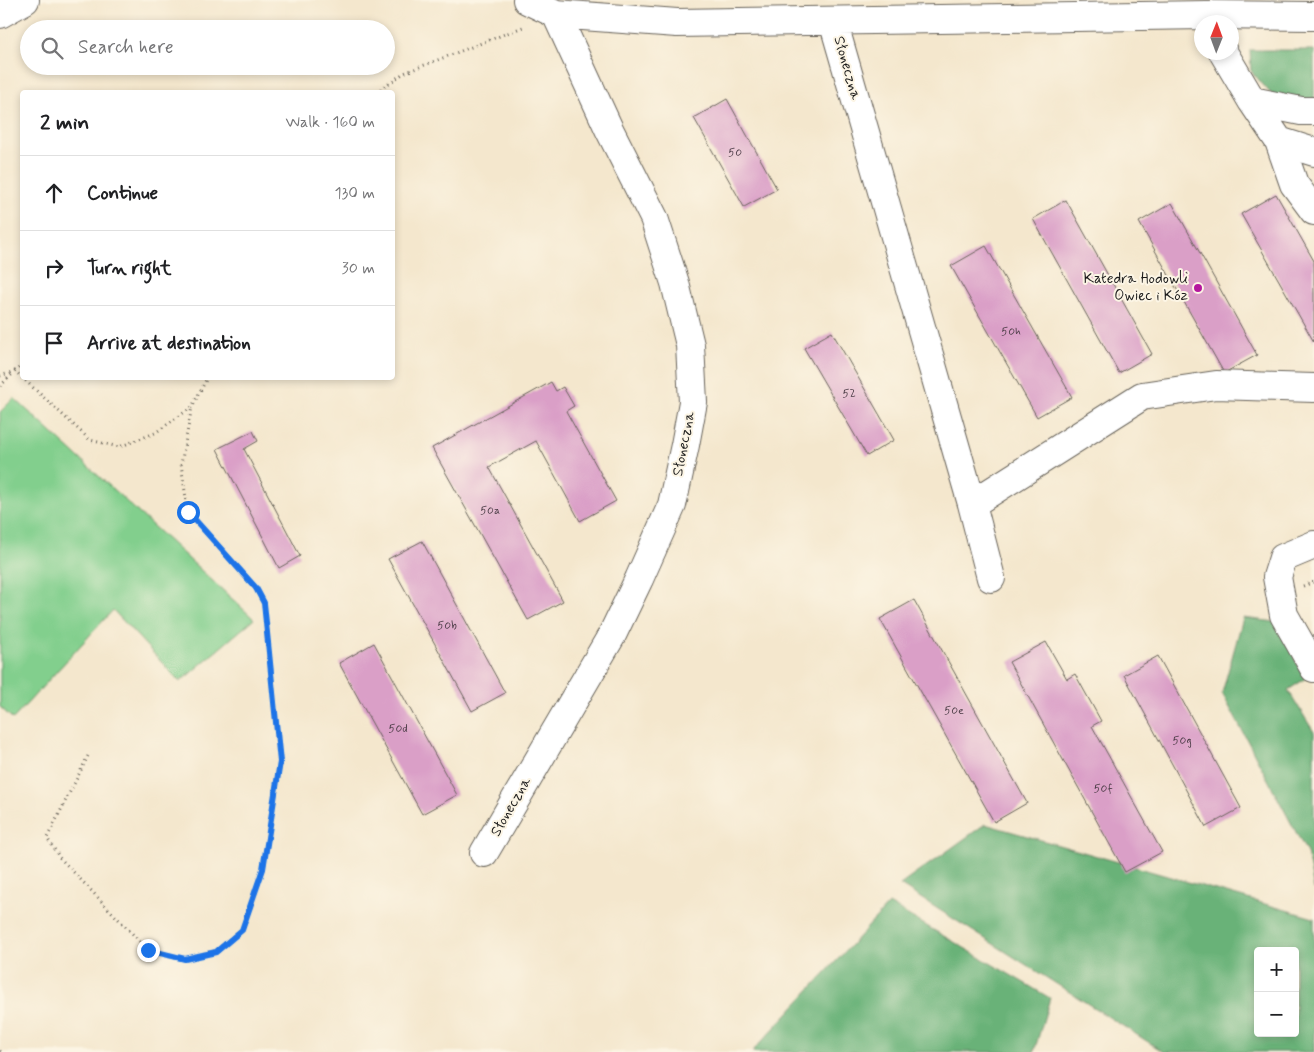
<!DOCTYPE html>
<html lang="en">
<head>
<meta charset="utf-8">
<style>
  :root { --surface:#fff; --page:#f6f6f6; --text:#202124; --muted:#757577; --line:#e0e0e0 }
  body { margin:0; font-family:Mynerve,sans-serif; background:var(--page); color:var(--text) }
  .controls { position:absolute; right:15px; bottom:15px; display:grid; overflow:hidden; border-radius:5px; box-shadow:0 2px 8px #0003 }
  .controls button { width:45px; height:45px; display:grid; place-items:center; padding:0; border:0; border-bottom:1px solid var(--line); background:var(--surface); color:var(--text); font:25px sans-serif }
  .compass { position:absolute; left:1194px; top:15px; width:45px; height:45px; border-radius:50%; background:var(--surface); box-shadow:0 2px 8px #0003; rotate:1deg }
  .stop { position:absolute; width:15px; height:15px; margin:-11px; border:4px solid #1a73e8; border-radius:50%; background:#fff }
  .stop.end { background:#1a73e8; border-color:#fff; box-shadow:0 1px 5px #0008 }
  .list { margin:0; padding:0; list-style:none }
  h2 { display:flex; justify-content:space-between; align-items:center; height:65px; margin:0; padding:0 20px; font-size:21px }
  h2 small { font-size:16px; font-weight:400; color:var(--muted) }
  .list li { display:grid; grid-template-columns:32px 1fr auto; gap:15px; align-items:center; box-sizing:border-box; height:75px; padding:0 20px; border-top:1px solid var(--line) }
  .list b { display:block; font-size:19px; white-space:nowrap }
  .list em { font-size:16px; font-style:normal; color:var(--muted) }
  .icon { flex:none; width:28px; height:28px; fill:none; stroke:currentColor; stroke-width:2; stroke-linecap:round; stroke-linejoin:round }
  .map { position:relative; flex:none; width:1314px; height:1052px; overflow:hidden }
  .search { position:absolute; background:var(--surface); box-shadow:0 2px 8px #0003; left:20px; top:20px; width:375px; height:55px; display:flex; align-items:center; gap:12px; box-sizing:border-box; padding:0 18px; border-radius:28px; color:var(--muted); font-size:19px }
  .panel { position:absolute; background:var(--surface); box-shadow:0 2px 8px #0003; left:20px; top:90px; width:375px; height:290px; border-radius:5px }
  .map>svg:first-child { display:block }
</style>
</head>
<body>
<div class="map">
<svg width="1314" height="1052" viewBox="0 0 1314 1052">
  <rect width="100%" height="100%" fill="#fcf5e5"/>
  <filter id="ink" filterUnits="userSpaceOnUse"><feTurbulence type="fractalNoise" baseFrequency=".02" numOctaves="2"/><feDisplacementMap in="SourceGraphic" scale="10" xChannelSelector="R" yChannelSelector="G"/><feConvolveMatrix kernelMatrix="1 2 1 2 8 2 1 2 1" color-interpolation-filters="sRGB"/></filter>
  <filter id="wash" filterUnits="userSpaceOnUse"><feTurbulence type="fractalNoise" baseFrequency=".0096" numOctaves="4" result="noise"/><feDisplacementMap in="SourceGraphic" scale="20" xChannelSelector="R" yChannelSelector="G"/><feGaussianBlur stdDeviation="1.12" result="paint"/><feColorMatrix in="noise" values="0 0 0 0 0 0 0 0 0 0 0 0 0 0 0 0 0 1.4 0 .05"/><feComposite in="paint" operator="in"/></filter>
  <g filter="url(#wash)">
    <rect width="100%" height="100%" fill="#f4e7cd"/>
    <path fill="#82cf8d" stroke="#4f7654" d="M14,398l240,221 -74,63 -67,-72 -100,109 -13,-12v-295z"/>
    <path fill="#69b278" stroke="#42674a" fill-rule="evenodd" d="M1250,50h64v53l-42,-8 -21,-24z
      M1243,618l33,4 29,57 -17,11 26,42v157l-7,-36 -85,-160z
      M985,824l329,94v134h-150l-264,-167zM1258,951h37v82h-37z
      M889,904l161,94 -16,54h-282z"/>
    <g id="blocks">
      <path fill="#da9fc7" d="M727,99l50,90 -33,18 -50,-89z
        M1276,194l38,67v81l-73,-128z
        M1066,200l86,154 -33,19 -86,-154z
        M1172,203l85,152 -33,18 -85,-151z
        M986,246l86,151 -35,20 -86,-151z
        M832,332l62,108 -27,16 -63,-108z
        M551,382l5,9 7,-4 11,19 -8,5 50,90 -36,20 -44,-80 -47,26 74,134 -35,19 -96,-172z
        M253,431l5,10 -14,8 56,107 -21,12 -62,-119z
        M422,541l83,152 -33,18 -84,-152z
        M914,600l113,203 -33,19 -114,-203z
        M1046,642l21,37 8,-5 26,47 -9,5 70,126 -37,20 -116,-210z
        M374,643l83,152 -35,19 -83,-151z
        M1158,656l83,152 -35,19 -82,-152z"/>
    </g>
  </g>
  <g filter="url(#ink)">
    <use href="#blocks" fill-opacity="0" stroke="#68635a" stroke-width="1"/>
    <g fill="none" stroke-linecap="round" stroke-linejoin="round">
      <defs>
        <path id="minor" d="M527,0l29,14 121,9 529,-8 108,1
          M0,14l25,-14
          M833,21l139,483 19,74
          M1223,52l29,49 49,10h13
          M1252,101l27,40 35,11
          M1279,141l15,43 20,27
          M972,504l170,-108 74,-11 98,3
          M1314,545l-31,13 -6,19 7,38 30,53
          M484,853l128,-218 27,-56 33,-74 13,-60 8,-43 -3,-57 -15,-62 -21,-65 -45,-89 -53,-115"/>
      </defs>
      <use href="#minor" stroke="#68635a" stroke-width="30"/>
      <path stroke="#68635a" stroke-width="3" stroke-dasharray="1 4" stroke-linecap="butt" d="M376,92l28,-19 119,-46
        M0,376l15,-5 75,69 29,7 36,-14 37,-26 15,-29
        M0,386l22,-21
        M1303,586l11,-4
        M88,756l-41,82 13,20 88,92 37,9 31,-8 26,-21 21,-61 17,-107 -16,-159 -9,-15 -67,-76 -7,-48 11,-57
        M0,1051l2,1"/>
      <use href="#minor" stroke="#fff" stroke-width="28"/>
    </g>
  </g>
  <g fill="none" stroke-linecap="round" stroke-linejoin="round" filter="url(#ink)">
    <path stroke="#1a73e8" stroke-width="6" d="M148,950l37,9 31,-7 26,-22 21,-61 17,-107 -16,-159 -8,-15 -68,-76"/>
  </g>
  <circle fill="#b5179e" stroke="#fcf5e5" stroke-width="2" cx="1198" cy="288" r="5"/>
  <g text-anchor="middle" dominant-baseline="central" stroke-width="4" stroke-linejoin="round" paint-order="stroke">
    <g font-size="12" fill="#4c3d47">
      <text x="735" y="153">50</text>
      <text x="1011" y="332">50h</text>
      <text x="849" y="394">52</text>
      <text x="490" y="511">50a</text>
      <text x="447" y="626">50b</text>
      <text x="954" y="711">50e</text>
      <text x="398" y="729">50d</text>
      <text x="1182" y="741">50g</text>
      <text x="1103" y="789">50f</text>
    </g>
    <g font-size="15" fill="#1c1c1c" stroke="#fcf5e5">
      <text transform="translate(847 68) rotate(74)">Słoneczna</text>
      <text transform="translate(684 444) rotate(-79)">Słoneczna</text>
      <text transform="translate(511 807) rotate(-60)">Słoneczna</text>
    </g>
    <g font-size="15" fill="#1c1c1c" stroke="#fcf5e5" text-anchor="end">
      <text x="1188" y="279">Katedra Hodowli<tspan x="1188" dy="17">Owiec i Kóz</tspan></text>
    </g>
  </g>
</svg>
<div class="controls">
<button>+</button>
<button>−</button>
</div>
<svg class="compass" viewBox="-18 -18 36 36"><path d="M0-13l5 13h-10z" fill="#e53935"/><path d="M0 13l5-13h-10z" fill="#757577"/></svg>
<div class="stop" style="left:188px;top:512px"></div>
<div class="stop end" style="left:148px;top:950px"></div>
<div class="search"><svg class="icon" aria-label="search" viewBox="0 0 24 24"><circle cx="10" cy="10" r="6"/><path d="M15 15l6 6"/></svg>Search here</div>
<section class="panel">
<h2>2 min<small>Walk · 160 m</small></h2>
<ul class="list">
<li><svg class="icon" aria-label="ahead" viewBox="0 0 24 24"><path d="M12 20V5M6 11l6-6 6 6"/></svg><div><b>Continue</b></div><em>130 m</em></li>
<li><svg class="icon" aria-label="right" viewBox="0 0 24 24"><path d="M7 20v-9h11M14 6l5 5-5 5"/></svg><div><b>Turn right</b></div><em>30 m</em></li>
<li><svg class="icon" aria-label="arrive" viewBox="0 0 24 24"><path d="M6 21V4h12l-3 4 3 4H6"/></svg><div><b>Arrive at destination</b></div></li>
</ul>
</section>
</div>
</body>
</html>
